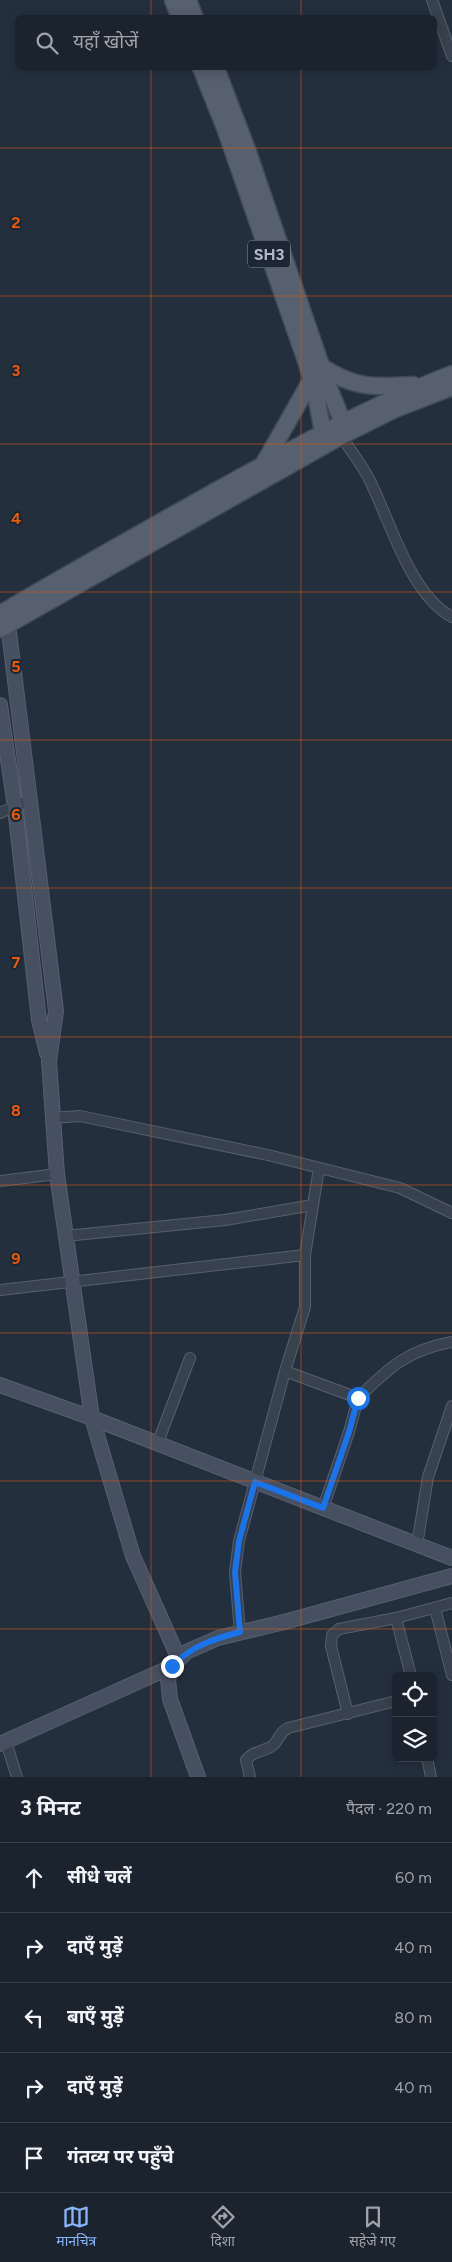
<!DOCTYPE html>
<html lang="hi">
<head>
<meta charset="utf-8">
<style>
  :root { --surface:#1b232e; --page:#242b36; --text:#f1f3f6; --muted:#a0a4aa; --line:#39404a; --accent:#8ab4f8 }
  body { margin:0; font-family:Figtree,"Noto Sans Devanagari",sans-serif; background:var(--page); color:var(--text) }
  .controls { position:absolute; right:15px; bottom:15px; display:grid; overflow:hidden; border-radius:8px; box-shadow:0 2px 12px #0003 }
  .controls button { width:45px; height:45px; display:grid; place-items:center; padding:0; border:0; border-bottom:1px solid var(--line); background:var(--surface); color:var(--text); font:25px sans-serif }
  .stop { position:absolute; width:15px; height:15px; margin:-11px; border:4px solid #1a73e8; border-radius:50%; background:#fff }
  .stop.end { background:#1a73e8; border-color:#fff; box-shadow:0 1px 5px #0008 }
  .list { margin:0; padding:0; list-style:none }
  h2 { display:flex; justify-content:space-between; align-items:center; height:65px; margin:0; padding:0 20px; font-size:21px }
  h2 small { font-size:16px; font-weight:400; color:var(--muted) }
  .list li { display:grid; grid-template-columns:32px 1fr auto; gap:15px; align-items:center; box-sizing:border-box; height:70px; padding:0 20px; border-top:1px solid var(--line) }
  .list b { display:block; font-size:19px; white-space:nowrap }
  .list em { font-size:16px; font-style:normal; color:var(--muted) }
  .icon { flex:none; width:28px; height:28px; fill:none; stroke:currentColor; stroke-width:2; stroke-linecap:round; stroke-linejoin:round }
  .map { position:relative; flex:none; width:452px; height:1777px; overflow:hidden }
  .search { position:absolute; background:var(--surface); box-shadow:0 2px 12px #0003; left:15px; right:15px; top:15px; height:55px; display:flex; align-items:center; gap:12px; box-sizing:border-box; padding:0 18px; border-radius:8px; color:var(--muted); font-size:19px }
  .sheet { height:415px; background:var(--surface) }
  nav { display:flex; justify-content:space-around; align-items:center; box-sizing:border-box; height:70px; border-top:1px solid var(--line); background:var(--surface); font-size:14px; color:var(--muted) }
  nav a { display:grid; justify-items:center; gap:2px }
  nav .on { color:var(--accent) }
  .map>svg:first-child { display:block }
</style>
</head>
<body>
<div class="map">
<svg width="452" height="1777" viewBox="0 0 452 1777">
  <rect width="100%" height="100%" fill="#242f3e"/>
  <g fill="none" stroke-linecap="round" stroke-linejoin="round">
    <defs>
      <path id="street" d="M432,0l20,56
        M341,436c10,15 22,30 29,45 21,42 40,113 82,136
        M0,813l30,-13
        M52,1118l28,-2 188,39 132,33 52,25
        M319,1168l-14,87v52l-20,64 73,27 -9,34 -26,76
        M0,1181l57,-7
        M65,1236l160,-16 88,-15
        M0,1290l305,-35
        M358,1398c31,-30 49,-48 94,-56
        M158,1442l32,-84
        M417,1545l11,-68 24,-71
        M435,1608l17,67
        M396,1618l15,58
        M240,1632l-5,-60 4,-31 46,-170
        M348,1714l-17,-68 1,-11 7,-6 57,-11 56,-15
        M6,1742l11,35
        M427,1758l4,19
        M250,1777l-4,-17c7,-9 17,-8 26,-14 8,-6 5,-12 16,-18l108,-27"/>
      <path id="secondary" d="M7,616l49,395 -7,50 8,113 35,244 360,140
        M0,705l15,102 24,213 8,33
        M0,1385l92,33 41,138 46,103
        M0,1744l173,-78
        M198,1777l-28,-78 -2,-20 5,-13 13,-14 32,-14 66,-16 168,-46"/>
      <path id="primary" d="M173,0l7,18
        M188,0l7,18
        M201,68l24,60 81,233 9,29 10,53
        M216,68l32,84 80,234 19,46
        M322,367c33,22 53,20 91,18
        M263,465l49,-86
        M0,614c71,-42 143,-82 214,-122 78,-43 155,-86 238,-118
        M0,629l341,-193 52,-26 59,-23"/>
    </defs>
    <use href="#street" stroke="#565f6c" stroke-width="12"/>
    <use href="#secondary" stroke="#565f6c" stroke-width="16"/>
    <use href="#primary" stroke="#414a57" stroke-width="19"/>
    <use href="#street" stroke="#38414e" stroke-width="10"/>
    <use href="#secondary" stroke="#465061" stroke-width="14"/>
    <use href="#primary" stroke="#56606e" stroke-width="16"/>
  </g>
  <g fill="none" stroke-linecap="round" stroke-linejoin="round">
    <path stroke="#1a73e8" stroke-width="6" d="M172,1666c20,-20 41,-27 68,-34l-5,-60 4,-31 16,-59 68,26 26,-76 9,-34"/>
  </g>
  <path fill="none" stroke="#e8590c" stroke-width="1" stroke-opacity="0.55" d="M151,0v18M301,0v18M151,68v1709M301,68v1709M0,148h452M0,296h452M0,444h452M0,592h452M0,740h452M0,888h452M0,1037h452M0,1185h452M0,1333h452M0,1481h452M0,1629h452"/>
  <g text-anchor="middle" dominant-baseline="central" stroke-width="4" stroke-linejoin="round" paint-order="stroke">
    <rect fill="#1d2633" stroke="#878f9c" stroke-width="1" x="248" y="240.5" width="42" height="27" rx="4"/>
    <g font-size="16" font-weight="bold" fill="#b4bcc9">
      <text x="269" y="254">SH3</text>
    </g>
  </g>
  <g font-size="16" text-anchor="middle" font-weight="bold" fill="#e8590c" stroke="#1d2633" stroke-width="4" stroke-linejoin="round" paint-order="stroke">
    <text x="16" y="228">2</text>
    <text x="16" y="376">3</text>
    <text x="16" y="524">4</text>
    <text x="16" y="672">5</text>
    <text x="16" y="820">6</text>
    <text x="16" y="968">7</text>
    <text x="16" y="1116">8</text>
    <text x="16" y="1264">9</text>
  </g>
</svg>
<div class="controls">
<button><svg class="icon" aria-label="locate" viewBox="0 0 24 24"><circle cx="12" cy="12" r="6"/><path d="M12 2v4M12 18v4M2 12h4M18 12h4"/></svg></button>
<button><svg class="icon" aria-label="layers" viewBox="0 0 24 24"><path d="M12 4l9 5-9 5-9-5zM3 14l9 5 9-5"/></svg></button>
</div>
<div class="stop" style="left:358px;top:1398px"></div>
<div class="stop end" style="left:172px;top:1666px"></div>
<div class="search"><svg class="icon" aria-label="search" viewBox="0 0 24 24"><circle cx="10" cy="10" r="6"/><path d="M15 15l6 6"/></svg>यहाँ खोजें</div>
</div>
<section class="sheet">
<h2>3 मिनट<small>पैदल · 220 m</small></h2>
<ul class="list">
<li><svg class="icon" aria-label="ahead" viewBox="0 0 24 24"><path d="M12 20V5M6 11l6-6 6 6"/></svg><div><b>सीधे चलें</b></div><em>60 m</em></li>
<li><svg class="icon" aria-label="right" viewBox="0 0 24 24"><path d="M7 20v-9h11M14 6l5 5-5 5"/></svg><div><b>दाएँ मुड़ें</b></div><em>40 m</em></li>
<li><svg class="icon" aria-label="left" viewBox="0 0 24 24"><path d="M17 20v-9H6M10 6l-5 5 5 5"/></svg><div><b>बाएँ मुड़ें</b></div><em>80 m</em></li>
<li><svg class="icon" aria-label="right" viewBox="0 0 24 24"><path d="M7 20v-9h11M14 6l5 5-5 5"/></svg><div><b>दाएँ मुड़ें</b></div><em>40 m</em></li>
<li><svg class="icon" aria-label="arrive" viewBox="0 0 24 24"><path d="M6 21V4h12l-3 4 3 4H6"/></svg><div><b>गंतव्य पर पहुँचे</b></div></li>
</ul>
</section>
<nav>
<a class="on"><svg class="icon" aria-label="map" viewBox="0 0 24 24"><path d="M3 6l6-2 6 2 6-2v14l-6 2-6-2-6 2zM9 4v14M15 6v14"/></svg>मानचित्र</a>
<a><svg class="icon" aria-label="directions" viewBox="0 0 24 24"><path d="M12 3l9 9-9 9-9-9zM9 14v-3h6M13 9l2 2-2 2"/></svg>दिशा</a>
<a><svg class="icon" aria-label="saved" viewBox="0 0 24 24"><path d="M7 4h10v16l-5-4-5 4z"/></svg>सहेजे गए</a>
</nav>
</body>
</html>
